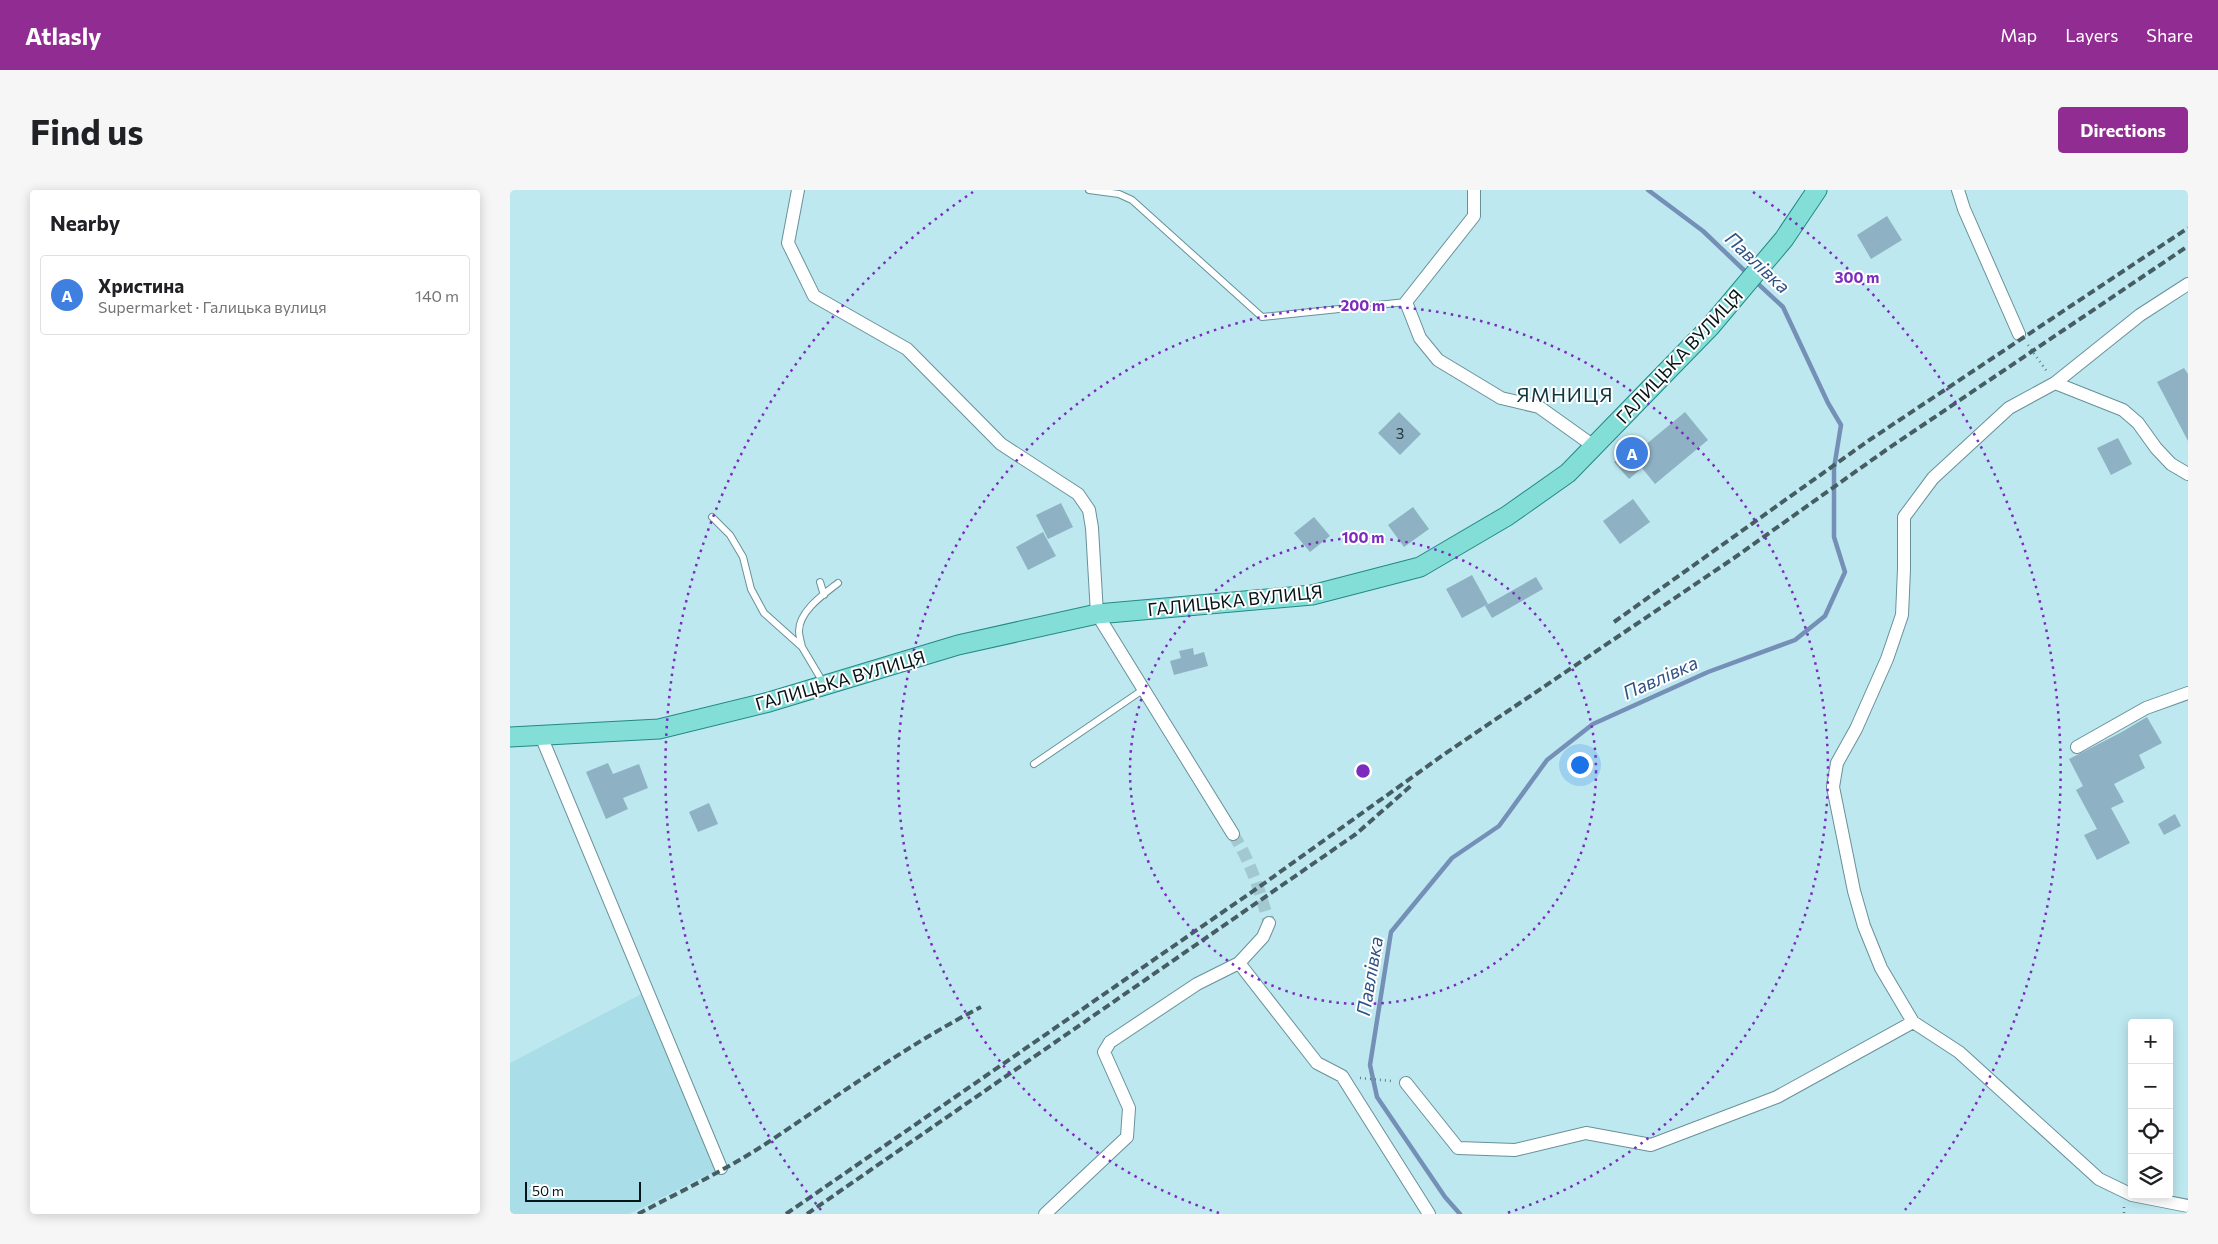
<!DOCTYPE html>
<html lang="en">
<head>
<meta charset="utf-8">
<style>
  :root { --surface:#fff; --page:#f6f6f6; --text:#202124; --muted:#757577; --line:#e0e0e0; --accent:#912c92 }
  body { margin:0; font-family:Commissioner,sans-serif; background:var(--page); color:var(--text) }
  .controls { position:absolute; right:15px; bottom:15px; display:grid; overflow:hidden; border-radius:5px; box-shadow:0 2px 12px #0003 }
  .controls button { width:45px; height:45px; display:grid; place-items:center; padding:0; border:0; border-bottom:1px solid var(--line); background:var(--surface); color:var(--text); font:25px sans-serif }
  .scale { position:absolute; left:15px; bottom:12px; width:116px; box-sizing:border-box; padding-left:5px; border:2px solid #061518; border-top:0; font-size:14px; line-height:18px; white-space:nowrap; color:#061518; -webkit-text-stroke:4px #fff; paint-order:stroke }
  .you { position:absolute; left:1069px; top:574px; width:18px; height:18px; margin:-12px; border:4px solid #fff; border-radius:50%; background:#1a73e8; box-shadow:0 0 0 8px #1a73e833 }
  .badge { display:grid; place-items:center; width:32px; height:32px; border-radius:50%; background:var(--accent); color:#fff; font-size:16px; font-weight:700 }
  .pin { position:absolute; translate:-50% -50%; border:2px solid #fff; box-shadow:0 1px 5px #0006 }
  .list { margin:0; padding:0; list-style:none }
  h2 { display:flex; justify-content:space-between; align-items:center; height:65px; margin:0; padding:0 20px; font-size:21px }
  h2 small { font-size:16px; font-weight:400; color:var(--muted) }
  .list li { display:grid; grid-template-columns:32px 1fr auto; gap:15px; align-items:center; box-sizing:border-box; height:80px; margin:0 10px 10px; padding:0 10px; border:1px solid var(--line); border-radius:5px }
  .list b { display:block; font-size:19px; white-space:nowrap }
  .list p { margin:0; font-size:16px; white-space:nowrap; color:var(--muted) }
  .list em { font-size:16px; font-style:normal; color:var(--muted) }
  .icon { flex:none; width:28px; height:28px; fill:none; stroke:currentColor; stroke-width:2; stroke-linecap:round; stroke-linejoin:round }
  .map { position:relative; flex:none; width:1678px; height:1024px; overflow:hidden; border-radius:5px }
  header { display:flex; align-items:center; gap:30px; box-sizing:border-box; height:70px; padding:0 25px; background:var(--accent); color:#fff }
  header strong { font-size:24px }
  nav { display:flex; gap:28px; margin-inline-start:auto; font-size:18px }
  .intro { display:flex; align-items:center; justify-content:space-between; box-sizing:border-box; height:120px; padding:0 30px }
  h1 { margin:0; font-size:35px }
  .button { padding:12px 22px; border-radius:5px; background:var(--accent); color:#fff; font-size:18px; font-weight:700 }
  main { display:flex; gap:30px; padding:0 30px }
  aside { flex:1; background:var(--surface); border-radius:5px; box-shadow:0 2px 12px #0003 }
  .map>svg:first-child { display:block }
</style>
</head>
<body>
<header>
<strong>Atlasly</strong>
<nav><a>Map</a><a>Layers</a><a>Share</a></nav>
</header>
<div class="intro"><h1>Find us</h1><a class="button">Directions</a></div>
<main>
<aside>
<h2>Nearby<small></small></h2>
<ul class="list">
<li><span class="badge" style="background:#3f7fe0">A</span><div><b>Христина</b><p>Supermarket · Галицька вулиця</p></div><em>140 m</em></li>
</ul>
</aside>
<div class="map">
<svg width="1678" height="1024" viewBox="0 0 1678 1024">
  <rect width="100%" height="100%" fill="#bde8f0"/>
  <path fill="#a9dde7" d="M137,801l74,177 -92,46h-119v-151z"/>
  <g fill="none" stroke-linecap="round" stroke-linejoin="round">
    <path stroke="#7590b6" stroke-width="4.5" d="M1138,0l55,41 45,43
      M950,1024l-15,-17 -68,-100 -7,-32 21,-133 61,-74 47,-32 48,-66 46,-36 115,-52 87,-32 30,-24 20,-44 -11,-35v-69l7,-43 -13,-22 -45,-96 -29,-27"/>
  </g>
  <path fill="#8fb1c4" d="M1377,26l15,24 -31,19 -14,-24z
    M1674,178l4,6v67l-31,-59z
    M889,222l22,22 -21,21 -22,-22z
    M1175,222l23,28 -53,44 -13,-16 -13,11 -15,-17 25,-21 5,5z
    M1608,248l14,26 -21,11 -14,-27z
    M1123,309l17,23 -30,22 -17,-23z
    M551,313l12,24 -25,12 -12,-24z
    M903,317l16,22 -25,18 -16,-22z
    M804,327l16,19 -20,16 -16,-19z
    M533,342l13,24 -28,14 -12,-23z
    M962,385l16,29 -26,14 -16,-29z
    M1026,387l7,12 -51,29 -7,-12z
    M683,458l1,7 10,-3 4,14 -34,9 -4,-14 11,-3 -2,-7z
    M1637,527l15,26 -23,12 6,13 -31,16 10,18 -13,6 19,35 -33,17 -13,-25 13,-6 -21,-39 7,-4 -14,-27 51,-26z
    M98,573l5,11 26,-10 9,24 -25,10 5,11 -22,10 -20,-47z
    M199,613l9,21 -20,8 -9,-20z
    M1665,624l6,12 -17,9 -6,-11z"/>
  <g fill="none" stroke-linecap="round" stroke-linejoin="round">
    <path stroke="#a2c8d0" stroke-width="12" stroke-dasharray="12 6" stroke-linecap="butt" d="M723,644c18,28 27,58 36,89"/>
    <defs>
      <path id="service" d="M579,0l30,4 13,6 130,117 144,-15
        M202,327l18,18 13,22 8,32 13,24 38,34 22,37
        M310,392l4,13
        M292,457c-1,-5 -3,-11 -3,-16 0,-20 25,-37 39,-48
        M524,574l110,-75"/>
      <path id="minor" d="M288,0l-10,53 26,53 93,53 94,95 77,50 11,16 3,18 5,86 136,220
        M964,0v26l-68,86 14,36 18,22 63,38 38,9 56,40
        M1448,0l6,19 55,125
        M1545,193l68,27 15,13 18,25 15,16 17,10
        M31,546l180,432
        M1567,557l69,-39 42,-15
        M729,773l24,-26 6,-14
        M896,893l52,65 57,2 71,-17 65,12 126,-48 136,-75
        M1622,1005l-33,-16 -140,-127 -46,-30 -32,-54 -17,-42 -10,-35 -21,-104 4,-24 19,-34 31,-70 15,-44 2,-46v-52l29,-39 76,-70 46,-25 85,-68 48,-31
        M1622,1005l56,11
        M535,1024l82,-77 2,-29 -25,-56 6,-10 87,-58 42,-21 78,100 25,13 87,138"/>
      <path id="primary" d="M0,547l149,-8 110,-27 189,-57 139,-31 215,-19 108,-28 87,-51 61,-43 142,-146 74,-88 33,-49"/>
    </defs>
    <use href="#service" stroke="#689199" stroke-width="8"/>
    <use href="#minor" stroke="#689199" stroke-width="14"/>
    <use href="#primary" stroke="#238984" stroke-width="21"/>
    <path stroke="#627f85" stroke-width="2.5" stroke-dasharray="1 4" stroke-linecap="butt" d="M1518,155l20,28
      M850,888l32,3
      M1614,1017v7"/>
    <use href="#service" stroke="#fff" stroke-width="6"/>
    <use href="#minor" stroke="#fff" stroke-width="12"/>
    <use href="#primary" stroke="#84ded8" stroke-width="19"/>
    <path stroke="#465e63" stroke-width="4" stroke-dasharray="8 4" stroke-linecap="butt" d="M1104,432l254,-181 320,-213
      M128,1024c43,-23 88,-44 129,-71 71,-47 138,-97 214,-136
      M276,1024l473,-327 184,-132 291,-197 152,-108 302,-204
      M297,1024l549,-380 57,-50"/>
  </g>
  <g fill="none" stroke="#7b2cbf" stroke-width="2.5" stroke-dasharray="2.5 5">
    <circle cx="853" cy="581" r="233"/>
    <path d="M709 1023A465 465 0 1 1 997 1023"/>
    <path d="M311 1020A698 698 0 0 1 463 2M1243 2A698 698 0 0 1 1395 1020"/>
  </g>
  <g text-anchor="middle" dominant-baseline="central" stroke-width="4" stroke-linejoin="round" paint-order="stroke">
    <g font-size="15" fill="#283c43">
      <text x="890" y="243">3</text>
    </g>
    <g font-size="18" fill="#061518" stroke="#fff">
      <text transform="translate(1169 166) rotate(-47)">ГАЛИЦЬКА ВУЛИЦЯ</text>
      <text transform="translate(725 410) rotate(-6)">ГАЛИЦЬКА ВУЛИЦЯ</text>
      <text transform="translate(330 490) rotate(-16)">ГАЛИЦЬКА ВУЛИЦЯ</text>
    </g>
    <g font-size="19" font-style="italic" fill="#2f5387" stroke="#fff">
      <text transform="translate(1248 72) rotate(43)">Павлівка</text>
      <text transform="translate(1150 487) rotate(-24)">Павлівка</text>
      <text transform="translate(859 786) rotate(-80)">Павлівка</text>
    </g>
    <g font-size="20" letter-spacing="1" fill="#0e373e" stroke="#fff">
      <text x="1055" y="204">ЯМНИЦЯ</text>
    </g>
  </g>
  <circle cx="853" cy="581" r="8" fill="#7b2cbf" stroke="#fff" stroke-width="2.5"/>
  <g font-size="15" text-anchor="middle" font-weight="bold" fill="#7b2cbf" stroke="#fff" stroke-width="4" stroke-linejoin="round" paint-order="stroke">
    <text x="1347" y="93">300 m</text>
    <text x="853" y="121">200 m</text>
    <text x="853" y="353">100 m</text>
  </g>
</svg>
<div class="controls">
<button>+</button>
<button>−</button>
<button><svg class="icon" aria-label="locate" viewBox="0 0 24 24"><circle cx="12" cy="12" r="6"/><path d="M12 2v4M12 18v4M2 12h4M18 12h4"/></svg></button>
<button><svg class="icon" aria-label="layers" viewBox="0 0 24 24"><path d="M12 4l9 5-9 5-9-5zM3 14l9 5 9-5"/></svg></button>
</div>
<div class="scale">50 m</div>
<div class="you"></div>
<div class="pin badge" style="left:1122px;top:263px;background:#3f7fe0">A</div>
</div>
</main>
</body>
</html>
